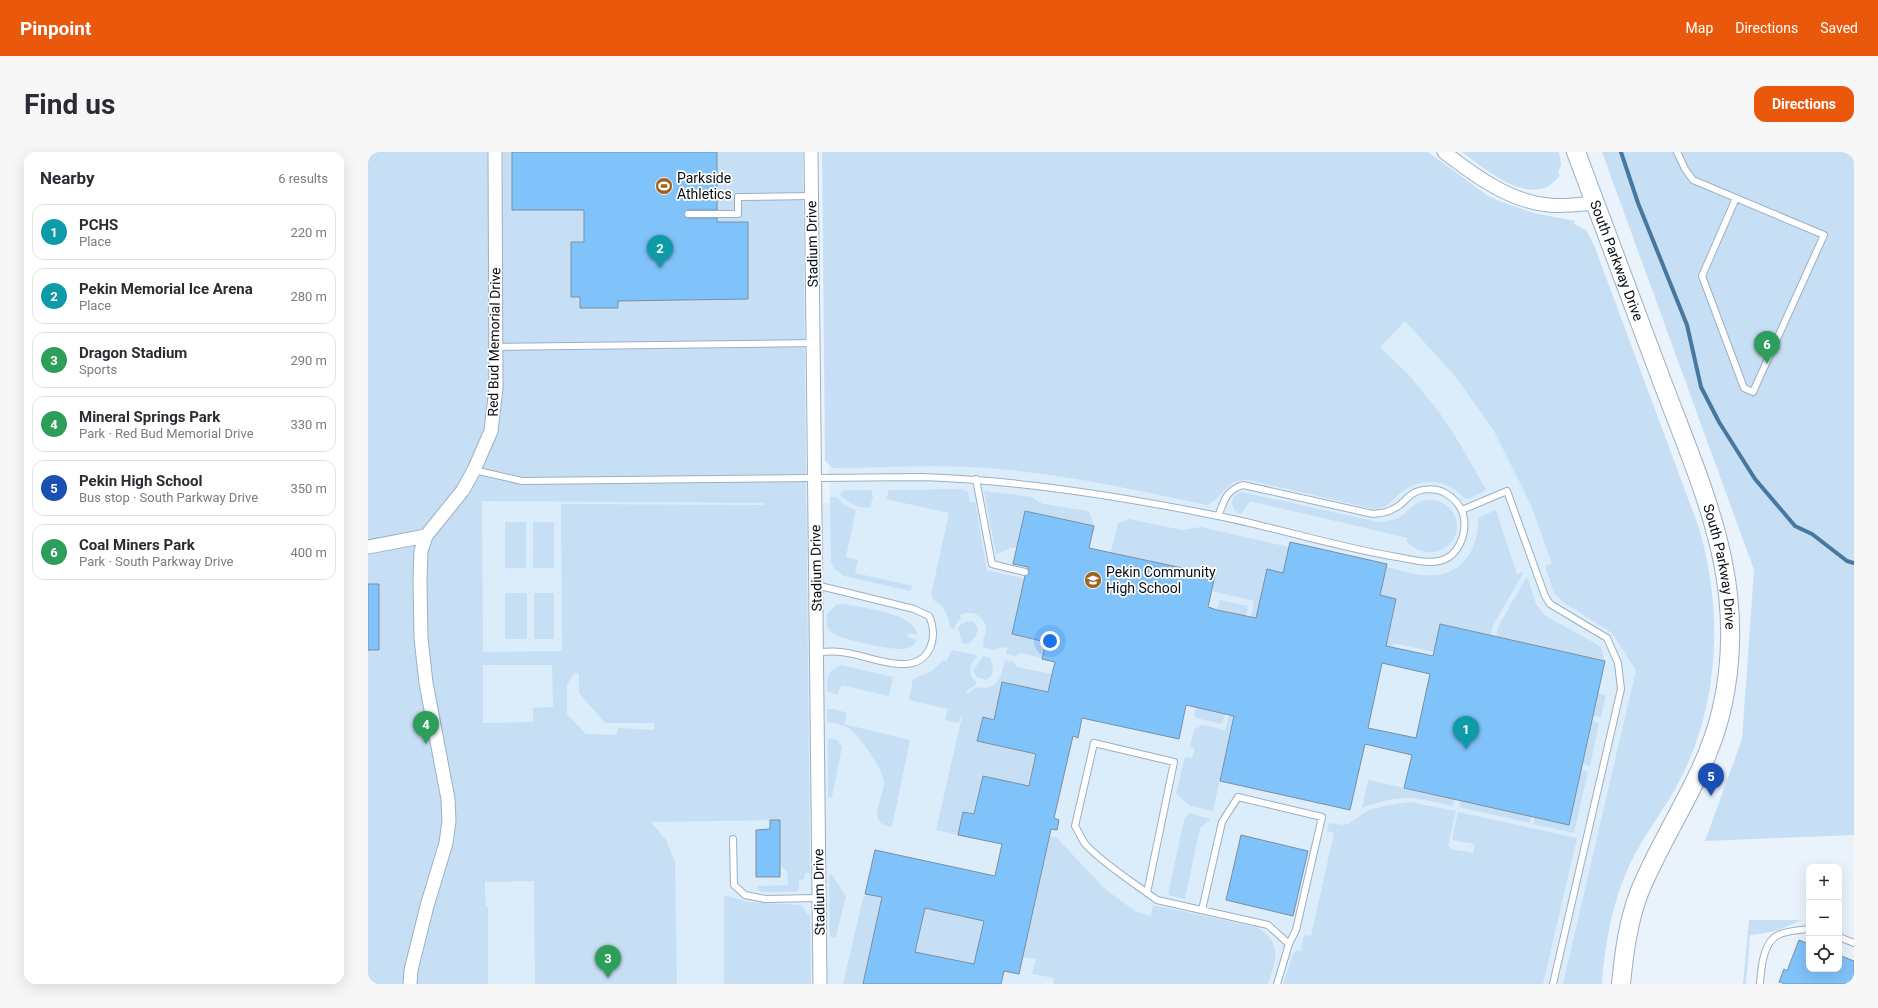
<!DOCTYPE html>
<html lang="en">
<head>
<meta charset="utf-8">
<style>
  :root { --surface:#fff; --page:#f7f7f7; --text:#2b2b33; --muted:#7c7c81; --line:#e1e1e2; --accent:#ea580c }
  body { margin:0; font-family:Roboto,sans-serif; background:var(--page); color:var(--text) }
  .controls { position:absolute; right:12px; bottom:12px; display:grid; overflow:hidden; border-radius:8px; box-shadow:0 4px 16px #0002 }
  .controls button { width:36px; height:36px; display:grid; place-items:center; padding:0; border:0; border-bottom:1px solid var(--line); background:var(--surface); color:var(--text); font:20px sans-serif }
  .you { position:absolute; left:682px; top:489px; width:14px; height:14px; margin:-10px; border:3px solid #fff; border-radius:50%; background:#1a73e8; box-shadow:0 0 0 6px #1a73e833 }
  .badge { display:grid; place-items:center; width:26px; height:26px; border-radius:50%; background:var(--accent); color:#fff; font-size:13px; font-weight:700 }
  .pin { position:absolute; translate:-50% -33px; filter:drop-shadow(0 1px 2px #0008) }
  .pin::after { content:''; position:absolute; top:21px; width:14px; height:12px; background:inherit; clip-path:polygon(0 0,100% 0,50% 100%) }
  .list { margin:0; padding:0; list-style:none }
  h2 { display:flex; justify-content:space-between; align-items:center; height:52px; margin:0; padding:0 16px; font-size:17px }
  h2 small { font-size:13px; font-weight:400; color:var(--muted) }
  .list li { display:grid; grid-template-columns:26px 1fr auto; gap:12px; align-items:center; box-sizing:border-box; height:56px; margin:0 8px 8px; padding:0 8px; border:1px solid var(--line); border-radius:12px }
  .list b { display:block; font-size:15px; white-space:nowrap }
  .list p { margin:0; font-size:13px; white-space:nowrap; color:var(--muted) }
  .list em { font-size:13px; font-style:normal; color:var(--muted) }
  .icon { flex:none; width:22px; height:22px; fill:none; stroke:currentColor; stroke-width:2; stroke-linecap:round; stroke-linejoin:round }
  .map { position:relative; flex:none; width:1486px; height:832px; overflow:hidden; border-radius:12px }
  header { display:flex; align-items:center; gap:24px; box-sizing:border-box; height:56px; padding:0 20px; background:var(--accent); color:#fff }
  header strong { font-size:19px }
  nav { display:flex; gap:22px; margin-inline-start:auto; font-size:14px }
  .intro { display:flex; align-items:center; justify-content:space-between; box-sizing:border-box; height:96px; padding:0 24px }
  h1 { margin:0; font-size:28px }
  .button { padding:10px 18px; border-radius:12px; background:var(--accent); color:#fff; font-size:14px; font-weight:700 }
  main { display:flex; gap:24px; padding:0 24px }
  aside { flex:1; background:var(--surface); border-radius:12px; box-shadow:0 4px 16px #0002 }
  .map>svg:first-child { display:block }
</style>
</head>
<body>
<header>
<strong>Pinpoint</strong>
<nav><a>Map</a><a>Directions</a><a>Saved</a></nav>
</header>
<div class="intro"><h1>Find us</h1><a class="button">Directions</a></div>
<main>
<aside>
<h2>Nearby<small>6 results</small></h2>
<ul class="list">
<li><span class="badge" style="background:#0f9aa8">1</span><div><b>PCHS</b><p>Place</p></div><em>220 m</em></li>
<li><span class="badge" style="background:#0f9aa8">2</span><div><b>Pekin Memorial Ice Arena</b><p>Place</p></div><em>280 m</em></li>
<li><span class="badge" style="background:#2e9e5b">3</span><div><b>Dragon Stadium</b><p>Sports</p></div><em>290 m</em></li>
<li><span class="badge" style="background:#2e9e5b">4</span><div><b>Mineral Springs Park</b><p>Park · Red Bud Memorial Drive</p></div><em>330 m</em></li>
<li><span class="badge" style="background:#1a4fb4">5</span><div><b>Pekin High School</b><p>Bus stop · South Parkway Drive</p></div><em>350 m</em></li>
<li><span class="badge" style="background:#2e9e5b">6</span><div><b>Coal Miners Park</b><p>Park · South Parkway Drive</p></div><em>400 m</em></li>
</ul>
</aside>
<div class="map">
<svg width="1486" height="832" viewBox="0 0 1486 832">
  <rect width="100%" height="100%" fill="#eaf3fb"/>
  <path fill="#dbecfb" d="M457,0h595l281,403 -95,368 -7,61h-1112l-7,-483 350,2z"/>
  <path fill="#c7dff5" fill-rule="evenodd" d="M0,0h435l7,721h-5l-1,6 -5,2v9l-4,2h-34l-4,-6 31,-1 -1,-13 -7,-8v-44l-129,2 15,18 9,22 2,122h-142l-1,-103 -49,1 1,25h2v77h-120zM114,349l281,2 1,2 -203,-1 1,147 -79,1zM184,513l1,42 -20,1v14l-50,1v-58zM206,521l5,1v19l26,30h49v7l-35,-2 -3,7 -30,-1 -19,-20v-29z
    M454,0h606l59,43 12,6 35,12 41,8 -1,3 12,6 8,15 105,283c24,82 21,173 -18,250 -14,28 -33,51 -47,78 -20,38 -29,85 -32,128h-39l73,-314 -24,-37 -49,-31 -9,-9 -9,-27 7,-3 -22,-60 -37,-74 -37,-52 -51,-56 -25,26 29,28 30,37 21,32 26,46 -17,9 -5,-1c-16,-18 -42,-22 -62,-6 -10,7 -14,17 -28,17l-126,-29c-24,-1 -23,17 -41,25 -80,-17 -156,-34 -237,-38 -46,-2 -91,1 -137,1l-8,-7z
    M1094,0h97l2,12 -3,10 2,1c-25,37 -74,-5 -98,-23z
    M1234,0h241l11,5v678l-149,6 37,-102 12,-169z
    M594,337l6,3 2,11 5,-1 12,68 38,9 -13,55 34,8 -4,16 -21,-5 -6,3 -9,-2 2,-6 -8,-1 -6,3 -10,-3c-3,-6 2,-12 2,-18 -1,-14 -15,-20 -26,-14l1,3 -5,6 -2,5 -4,-2c0,-6 -5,-18 -9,-22 -4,-3 -8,-4 -10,-10l18,-82 -63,-14 3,-9z
    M476,338h27l2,7 -3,10c-12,2 -22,-4 -30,-12z
    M616,339l48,6 11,7 46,7 5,15 -69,-15 -8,37h-7l-14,6z
    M873,340l138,30c8,-1 15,-2 21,-5 6,-4 9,-9 14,-12 12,-9 29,-6 38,6 18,26 -16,59 -46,30l2,-3 -158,-37 -9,13 -7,-4 -2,-7 1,-6z
    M462,345h6l8,7 12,6 -10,47 12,3 -3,13 58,13 -3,5 -66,-15 -9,-7 -4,-7z
    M1128,358l21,64 7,-2 -31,53 -2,10 -51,-11 -6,28 -41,-9 -1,4 -6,-1 10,-47 -34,-8 4,-18 18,4 3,-10c16,4 33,10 49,8 29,-3 43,-30 42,-57z
    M761,367l53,11 19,-3 88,20 11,30 -33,-7 -11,48 -5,-1 3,-16 -43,-10 3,-16 -103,-23 7,-29z
    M137,370h21v46h-21z
    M165,370h21v46h-21z
    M1159,424l9,28 8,11 54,30 4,4 2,11 -108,-23 2,-10z
    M137,441h22v46h-22z
    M166,441h20v46h-20z
    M852,448l28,6 -2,10 -29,-6z
    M469,452h7c18,4 72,9 73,31l-7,-2 -3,2 1,2 9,3c-2,6 -9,9 -15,9 -11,1 -65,-10 -71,-17 -5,-5 -5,-11 -4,-18z
    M600,469l6,1 4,7 -2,7 -7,8 -7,-1 -4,-15 3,-4z
    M584,498l24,5 2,1c-8,8 -12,18 -2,26v3l-6,3 -4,5 1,1 7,-6c4,-1 8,0 13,0 13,-3 16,-18 18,-28l9,2 3,5 35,7 -4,18 -46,-10 -8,38 -11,-3 -6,24 59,13 -7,32 -46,-10 -9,38 -11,-2 -5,23 -22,-5 26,-113h-2l-1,6 -14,-3 3,-11 -39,-9 4,-21 19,-8 11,-11 3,2z
    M615,504l7,2 3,10 -1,7 -6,5 -9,-3 -4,-6z
    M473,513l52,12 -4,19 -48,-11 -3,10 -11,-4c0,-14 0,-20 14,-26z
    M1230,541l8,2 -5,22 -8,-1z
    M828,555l29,7 -3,10 -26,-6 -2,-3z
    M459,557h7l13,4 -3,11 66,16 -18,87c-8,-2 -13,-3 -15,-11 0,-11 6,-22 7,-33 0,-12 -24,-47 -34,-54 -7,-4 -15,-7 -23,-7z
    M861,563l5,1 -21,95 -22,-5 -15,-12 9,-37 7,1 3,-10 -5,-1 4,-17 8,-5 23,5z
    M1224,569l7,2 -9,43 -8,-2z
    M465,587l5,2 4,6 -10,50 -4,1v-59z
    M1213,618l7,2 -14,61 -41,-9 2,-7z
    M1000,628l86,19 -1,7c-39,-9 -52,-13 -91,2z
    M1092,649l71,15 -1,7 -71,-16z
    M1042,650l46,9 -8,35 2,1v2l23,4 2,-9 -23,-4 6,-28 119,26 -34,146h-260l10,-30 4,-4 4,1 3,-16 7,1 23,-103 -7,-2 2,-8 14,2 5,-1 21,-14 15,-4z
    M821,661l22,6 -11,9 -15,71 -17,-4 16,-75z
    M681,684l7,1 49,52 30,22 16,5 2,-11 104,22c26,16 19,33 11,57h-215l1,-6 -22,-4 4,-15 -13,-2z
    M463,722l15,22 -10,41h-6l-1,-62z
    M500,742l14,3 -19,87h-20l20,-86z
    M356,743l24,7 54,3 5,9 3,1 1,69h-87z
    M557,756l59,13 -10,43 -59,-12z
    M1381,768h51c-14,9 -33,14 -50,15l-4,49h-3z"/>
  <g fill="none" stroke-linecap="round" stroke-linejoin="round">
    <path stroke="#48779f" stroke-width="4" d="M1253,0l17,51 49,122 14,62 18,35 36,57 40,47 17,8 35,27 7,2"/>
  </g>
  <path fill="#80c2fa" stroke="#7a8fa1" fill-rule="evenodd" d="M144,0h205v58h-29l-4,4 4,4h29v4h31v77l-130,2v7h-38v-11h-9v-55h13v-32h-72z
    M657,359l69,15 -5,22 126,27 -7,32 9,3 39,8 11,-49 16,4 7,-31 97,22 -7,31 16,4 -10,47 47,10 7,-32 165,37 -36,164 -165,-37 8,-33 -47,-11 -15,66 -130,-29 14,-65 -48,-11 -7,34 -97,-21 -4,20 -5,-2 -19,82 5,2 -2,10 -6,-1 -32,145 -15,-3 -3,13h-138l19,-87 -17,-3 10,-44 120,26 7,-32 -44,-9 5,-23 11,2 9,-38 46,10 7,-32 -59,-13 6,-24 11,3 8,-38 46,10 4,-18 3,-12 -13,-3 4,-17 -34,-8 13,-58 4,-3 -1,-6 -15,-3zM1014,511l48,11 -14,64 -48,-10zM557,756l59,13 -10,43 -59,-12z
    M0,432h11v66h-11z
    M402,668h10v57h-24v-47l14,-1z
    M873,683l67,16 -15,65 -67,-16z
    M1431,788l10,4v25h30v-14l15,6v23h-68l-7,-2 5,-13 3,2z"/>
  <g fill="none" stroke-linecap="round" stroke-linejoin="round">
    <defs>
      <path id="service" d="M1309,0l8,17 8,11 131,55 -71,157 -9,-4 -42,-112 34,-78
        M320,62h50v-17l74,-1
        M128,195l318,-4
        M106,318l48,11 400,-4c99,3 198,19 296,39 60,12 119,31 179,41 13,2 29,7 42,4 20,-4 29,-29 24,-47 -2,-8 -10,-17 -18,-21 -9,-5 -24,-5 -33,1 -7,5 -11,12 -19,15 -6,4 -13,4 -20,5l-130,-29c-18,6 -18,15 -25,31
        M608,327l16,85 33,8
        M1094,358l45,-19 38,105 5,8 57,34 11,25 3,26 -68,295
        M448,433l98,24 15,7c10,22 1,49 -27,48 -20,0 -41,-10 -61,-12 -8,-1 -16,0 -24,0
        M365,687l1,46 11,10 20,4 54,-1
        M779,741l27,-131 -80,-19 -19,83c4,6 7,16 13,21 20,20 46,36 69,53l111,25 21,19
        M834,758l20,-88 16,-25 84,20 -26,113 -7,14 -12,40
        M1471,785l15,6
        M1392,832c1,-15 3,-42 18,-49 8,-4 22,-5 31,-6"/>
      <path id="minor" d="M443,0l9,832
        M1076,0c30,23 66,50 105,53 15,2 31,-1 46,-2
        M0,395l58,-11
        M42,832l1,-14 16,-64 19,-63 3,-22 -1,-22 -22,-116 -5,-45 -1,-57 1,-30 5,-15 37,-46 11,-20 17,-39 5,-43 -1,-236"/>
      <g id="secondary">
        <path id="s1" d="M1208,0c28,74 56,149 84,224 43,115 91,210 61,336 -16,66 -57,119 -82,181 -11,29 -15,60 -18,91"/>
      </g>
    </defs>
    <use href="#service" stroke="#9bb0c3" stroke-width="8"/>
    <use href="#minor" stroke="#9bb0c3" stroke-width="15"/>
    <use href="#secondary" stroke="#9bb0c3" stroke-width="20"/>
    <use href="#service" stroke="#fff" stroke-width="6"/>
    <use href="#minor" stroke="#fff" stroke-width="13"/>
    <use href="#secondary" stroke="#fff" stroke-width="18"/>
  </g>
  <defs>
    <symbol id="stadium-disc" viewBox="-11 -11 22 22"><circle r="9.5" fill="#9c6321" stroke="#fff"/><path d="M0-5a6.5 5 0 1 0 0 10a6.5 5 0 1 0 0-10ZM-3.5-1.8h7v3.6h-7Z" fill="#fff"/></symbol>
    <symbol id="school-disc" viewBox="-11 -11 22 22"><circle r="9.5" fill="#9c6321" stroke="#fff"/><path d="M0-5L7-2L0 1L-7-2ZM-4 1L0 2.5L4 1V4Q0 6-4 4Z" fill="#fff"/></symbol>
  </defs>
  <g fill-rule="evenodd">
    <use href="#stadium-disc" x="286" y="24" width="20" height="20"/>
    <use href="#school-disc" x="715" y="418" width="20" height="20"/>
  </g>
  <g text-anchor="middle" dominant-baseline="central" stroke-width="3.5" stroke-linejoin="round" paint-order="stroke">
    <g font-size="14" fill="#060c13" stroke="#fff" text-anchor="start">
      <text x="309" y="26">Parkside<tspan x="309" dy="16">Athletics</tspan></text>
      <text x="738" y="420">Pekin Community<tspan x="738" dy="16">High School</tspan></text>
    </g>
    <g font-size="14" fill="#060c13" stroke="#fff">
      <text transform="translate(444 92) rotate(-91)">Stadium Drive</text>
      <text stroke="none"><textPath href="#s1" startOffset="116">South Parkway Drive</textPath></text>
      <text transform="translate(126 190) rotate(-89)">Red Bud Memorial Drive</text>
      <text stroke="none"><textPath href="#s1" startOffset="440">South Parkway Drive</textPath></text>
      <text transform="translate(448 416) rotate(-91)">Stadium Drive</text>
      <text transform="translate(451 740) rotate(-91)">Stadium Drive</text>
    </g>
  </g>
</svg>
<div class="controls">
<button>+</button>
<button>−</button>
<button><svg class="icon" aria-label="locate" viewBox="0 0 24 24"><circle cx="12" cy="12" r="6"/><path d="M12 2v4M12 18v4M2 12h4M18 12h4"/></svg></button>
</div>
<div class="you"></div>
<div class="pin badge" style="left:1098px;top:597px;background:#0f9aa8">1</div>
<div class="pin badge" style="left:292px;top:116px;background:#0f9aa8">2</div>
<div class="pin badge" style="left:240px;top:826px;background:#2e9e5b">3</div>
<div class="pin badge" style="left:58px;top:592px;background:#2e9e5b">4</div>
<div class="pin badge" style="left:1343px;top:644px;background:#1a4fb4">5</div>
<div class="pin badge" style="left:1399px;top:212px;background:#2e9e5b">6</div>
</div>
</main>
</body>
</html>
